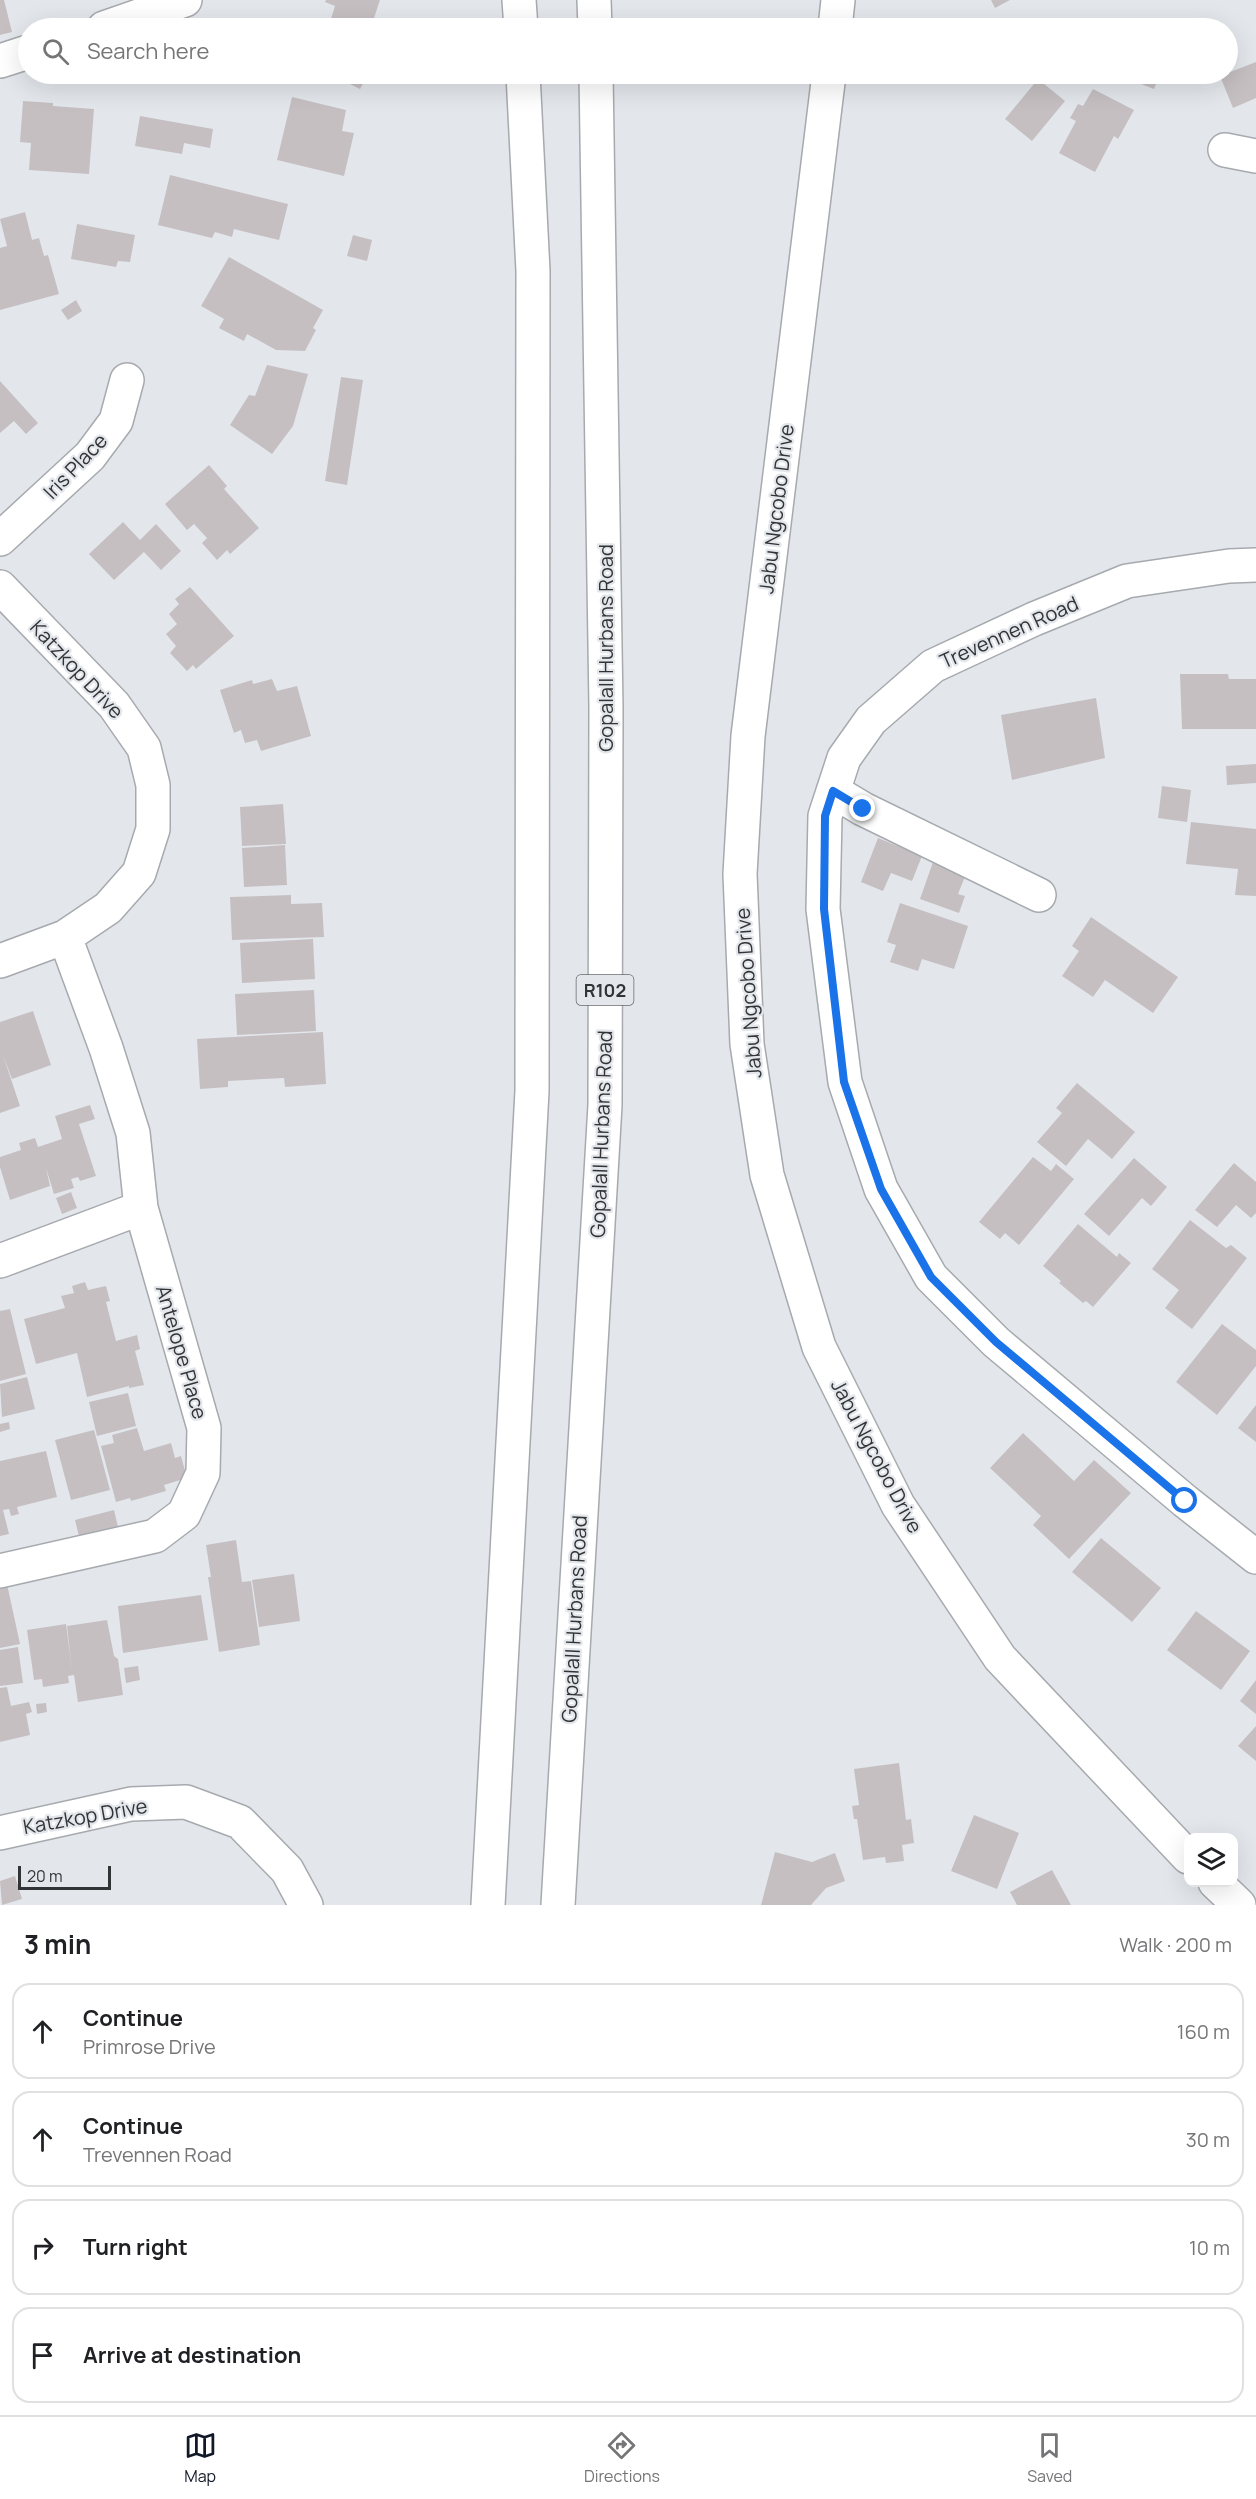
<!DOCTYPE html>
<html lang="en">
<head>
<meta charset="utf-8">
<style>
  :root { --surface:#fff; --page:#f6f6f6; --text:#202124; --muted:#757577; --line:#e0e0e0; --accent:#111827 }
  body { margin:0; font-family:Manrope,sans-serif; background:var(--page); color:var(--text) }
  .controls { position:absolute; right:18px; bottom:18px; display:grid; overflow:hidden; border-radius:12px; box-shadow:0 6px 24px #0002 }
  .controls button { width:54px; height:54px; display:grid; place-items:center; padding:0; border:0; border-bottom:2px solid var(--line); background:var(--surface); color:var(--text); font:30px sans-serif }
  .scale { position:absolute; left:18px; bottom:15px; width:93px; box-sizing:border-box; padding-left:6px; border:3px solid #323335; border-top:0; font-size:16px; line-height:21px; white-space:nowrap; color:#323335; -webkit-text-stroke:4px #e3e7ec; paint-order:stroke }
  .stop { position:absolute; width:18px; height:18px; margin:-14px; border:4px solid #1a73e8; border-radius:50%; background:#fff }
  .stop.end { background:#1a73e8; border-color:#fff; box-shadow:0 2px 6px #0008 }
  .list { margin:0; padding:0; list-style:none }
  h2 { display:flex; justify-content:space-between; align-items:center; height:78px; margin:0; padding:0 24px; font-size:26px }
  h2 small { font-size:20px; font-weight:400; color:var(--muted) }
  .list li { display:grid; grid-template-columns:39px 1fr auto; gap:18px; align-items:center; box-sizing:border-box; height:96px; margin:0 12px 12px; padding:0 12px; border:2px solid var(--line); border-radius:18px }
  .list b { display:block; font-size:22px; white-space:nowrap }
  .list p { margin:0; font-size:20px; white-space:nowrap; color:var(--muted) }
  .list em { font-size:20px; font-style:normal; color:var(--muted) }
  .icon { flex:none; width:33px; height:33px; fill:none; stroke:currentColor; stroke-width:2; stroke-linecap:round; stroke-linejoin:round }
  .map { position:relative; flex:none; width:1256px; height:1905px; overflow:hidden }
  .search { position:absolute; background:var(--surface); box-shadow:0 6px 24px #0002; left:18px; right:18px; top:18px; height:66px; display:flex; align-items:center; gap:15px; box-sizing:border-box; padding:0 21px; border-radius:33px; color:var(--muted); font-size:22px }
  .sheet { height:510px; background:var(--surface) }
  nav { display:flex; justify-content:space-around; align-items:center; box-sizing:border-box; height:84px; border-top:2px solid var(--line); background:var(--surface); font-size:16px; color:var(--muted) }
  nav a { display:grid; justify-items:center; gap:3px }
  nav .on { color:var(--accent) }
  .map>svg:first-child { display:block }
</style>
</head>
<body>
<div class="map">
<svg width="1256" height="1905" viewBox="0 0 1256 1905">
  <rect width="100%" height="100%" fill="#e3e7ec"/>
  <path fill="#c5bfc2" d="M0,0h4l8,32 -12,3z
    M326,0h54l-6,18 4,1 -3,9h-35l-11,-3 6,-19 -10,-4z
    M991,0h19l-15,8z
    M1256,62v36l-23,10 -13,-32z
    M330,74h38l-8,15z
    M1115,74h45l-6,15z
    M1038,79l27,22 -33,40 -27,-22z
    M1093,89l41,21 -16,29 -4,-3 -19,36 -36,-19 17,-32 -6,-3 8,-14 5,2z
    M292,97l54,13 -4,21 12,2 -10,43 -67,-16z
    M23,101l30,2v3l41,3 -5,65 -60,-4 2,-27 -11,-1z
    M140,116l73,13 -3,19 -26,-5 -2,11 -47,-8z
    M170,175l118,29 -9,36 -45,-11 -2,8 -17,-5 -3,6 -54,-13z
    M25,212l7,28 7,-2 5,18 4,-1 11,39 -59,16v-62l7,-2 -7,-27z
    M77,224l58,11 -5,27 -12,-1 -2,6 -45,-8z
    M353,235l19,5 -5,21 -20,-5z
    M229,257l94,53 -10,18 3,2 -11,21 -29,-1 -29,-16 -3,7 -25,-13 5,-9 -23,-13z
    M76,300l6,11 -14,9 -7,-10z
    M267,365l41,9 -15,52 -21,28 -42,-29 19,-30 6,1z
    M341,377l22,3 -16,105 -22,-4z
    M0,381l38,42 -12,11 -12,-13 -14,12z
    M209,465l18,21 -3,3 35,39 -29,26 -3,-4 -10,10 -15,-17 5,-5 -13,-14 -7,6 -22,-26z
    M123,522l17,18 16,-16 25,27 -20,19 -17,-18 -30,28 -25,-26z
    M190,587l44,49 -38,33 -3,-4 -6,6 -17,-18 6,-7 -10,-12 11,-10 -8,-10 10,-10 -4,-5z
    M1180,674h48l1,5h27v50h-74z
    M272,679l5,12 20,-5 14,50 -50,15 -4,-11 -12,3 -4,-13 -7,3 -14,-43 32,-10 1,4z
    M1096,698l9,60 -93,22 -11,-65z
    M1256,764v19l-29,2 -1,-19z
    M1162,786l29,4 -4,32 -29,-4z
    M283,804l3,40 -44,2 -2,-39z
    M1191,822l65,7v67l-21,-1 3,-26 -52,-5z
    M878,838l44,18 -10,25 -21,-8 -8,18 -22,-9z
    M285,845l2,40 -43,2 -2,-39z
    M933,862l33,12 -8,20 7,2 -6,17 -39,-14z
    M291,895v9l31,-1 2,34 -92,3 -2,-43z
    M900,903l68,23 -14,43 -32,-10 -4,12 -28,-9 6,-17 -9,-3z
    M1091,917l87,60 -25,36 -48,-33 -12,17 -31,-21 17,-25 -7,-5z
    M313,939l2,40 -73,4 -2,-40z
    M314,990l2,41 -79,4 -2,-41z
    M33,1011l18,54 -39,14 -9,-24 17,51 -20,7v-91z
    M323,1032l3,52 -41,3 -1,-9 -56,3v6l-28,2 -3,-50z
    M1077,1083l58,49 -23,27 -24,-20 -22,27 -29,-24 25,-29 -6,-5z
    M90,1105l5,14 -16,5 17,52 -16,5 -2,-4 -7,2 3,9 -20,6 -8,-26 4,18 -40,14 -10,-33v-10l21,-7 -2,-7 16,-5 3,9 24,-8 -7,-23z
    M1033,1157l18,14 5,-7 18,15 -55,66 -14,-12 -5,6 -21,-17z
    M1134,1158l33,29 -16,19 -9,-8 -33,38 -25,-22z
    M1234,1163l22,19v31l-5,5 -15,-13 -19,22 -22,-17z
    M71,1192l6,16 -15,6 -6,-16z
    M1190,1220l36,28 5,-3 16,13 -55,71 -27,-21 14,-18 -27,-21z
    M1078,1224l39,33 2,-4 12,10 -38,44 -7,-6 -3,2 -24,-20 2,-2 -18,-15z
    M85,1282l3,8 18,-4 4,15 -4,1 10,39 21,-6 3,14 -5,2 9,34 -15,3v-2l-42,11 -10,-44 -41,11 -12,-45 41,-11 -4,-12 13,-3 -2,-7z
    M10,1309l16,65 -26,7v-70z
    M1222,1324l34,26v16l-39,49 -41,-33z
    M27,1377l8,32 -33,8 -2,-33z
    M128,1393l8,33 -39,10 -8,-34z
    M1256,1405v37l-18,-14z
    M9,1422l1,7 -10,3v-8z
    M137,1428l7,23 27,-8 4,15 6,-2 6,22 -23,7 2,6 -35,10 -1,-3 -14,4 -15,-56 13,-3 -2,-8z
    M94,1430l16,60 -39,10 -16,-60z
    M1023,1433l51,48 20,-21 37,33 -62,66 -36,-34 8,-9 -51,-48z
    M46,1451l11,46 -40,10 2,7 -8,2 -2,-7 -6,1 6,24 -9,2v-75z
    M114,1510l5,21 -39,9 -5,-20z
    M1101,1538l60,50 -29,34 -60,-50z
    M236,1540l6,42 9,-1 9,64 -41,7 -11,-75h3l-5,-32z
    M294,1574l6,47 -41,6 -7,-47z
    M7,1584l13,60 -20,4v-62z
    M201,1595l7,45 -85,13 -5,-47z
    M1196,1611l54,40 -29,39 -54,-40z
    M107,1620l7,36 4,3 5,36 -45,7 -4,-27 -6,1 1,7 -26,4 -1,-8 -8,1 -7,-50 39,-6 6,46 -5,-44z
    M18,1647l5,36 -23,3v-36z
    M138,1666l2,14 -14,3 -2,-15z
    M1256,1680v34l-16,-13z
    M7,1687l4,19 18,-4 3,10 -6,2 4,21 -30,7v-54z
    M46,1703l1,9 -10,2 -1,-10z
    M1256,1726v35l-18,-15z
    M899,1763l7,57 5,-1 3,24 -12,2 2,16 -18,2 -1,-6 -22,3 -6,-41h-3l-2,-13 7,-1 -5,-36z
    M974,1815l45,18 -22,56 -46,-18z
    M775,1852l37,10 23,-9 10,28 -19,7 -15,17h-50z
    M1052,1870l19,35h-54l-7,-13z
    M15,1876l7,23 -20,6 -2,-24z"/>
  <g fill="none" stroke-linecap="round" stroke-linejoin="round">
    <defs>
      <path id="street" d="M104,28l81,-28
        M0,61l28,-9
        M1225,150l31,6
        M0,539l90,-83 26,-35 11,-41
        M1256,565l-27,1 -102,15 -93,38 -101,47 -62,54 -27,38 -19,58 -2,93 22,173 36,107 50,88 65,65 189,159 71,56
        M0,587l114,118 30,43 9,37v44l-14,44 -31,35 -43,29 -65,24
        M833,791l30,18 176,86
        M0,1261l141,-53
        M0,1571l155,-35 29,-22 19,-41 1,-45 -63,-220 -8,-75 -27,-85 -41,-111
        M0,1833l131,-29 55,-2 54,20 47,48 19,35"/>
      <path id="secondary" d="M835,28l3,-28
        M829,74l-81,662 -8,138 7,170 20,131 52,172 79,158 102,153 188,199
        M1215,1882l24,23"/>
      <path id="primary" d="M519,0l2,28
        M594,0l1,28
        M488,1905l44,-814 1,-820 -10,-197
        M558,1905l47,-800 1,-397 -10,-634"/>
    </defs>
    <use href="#street" stroke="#a6aaae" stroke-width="36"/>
    <use href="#secondary" stroke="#a6aaae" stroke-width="36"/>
    <use href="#primary" stroke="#a6aaae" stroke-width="36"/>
    <use href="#street" stroke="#fff" stroke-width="33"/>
    <use href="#secondary" stroke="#fff" stroke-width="33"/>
    <use href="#primary" stroke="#fff" stroke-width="33"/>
  </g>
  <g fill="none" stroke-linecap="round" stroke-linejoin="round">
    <path stroke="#1a73e8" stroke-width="8" d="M863,809l-30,-18 -8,25 -1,93 20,173 37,107 50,88 65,65 189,159"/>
  </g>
  <g text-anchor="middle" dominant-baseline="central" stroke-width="4.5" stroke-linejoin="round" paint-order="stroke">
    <rect fill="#e3e7ec" stroke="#67696c" stroke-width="1.5" x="576.5" y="975" width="57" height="30" rx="4.5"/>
    <g font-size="18" font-weight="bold" fill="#323335">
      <text x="605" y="990">R102</text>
    </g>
    <g font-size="20" fill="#323335" stroke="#e3e7ec">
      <text transform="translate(75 466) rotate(-46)">Iris Place</text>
      <text transform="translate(776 509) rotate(-83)">Jabu Ngcobo Drive</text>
      <text transform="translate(1009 632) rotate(-24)">Trevennen Road</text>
      <text transform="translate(605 648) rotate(-90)">Gopalall Hurbans Road</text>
      <text transform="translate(77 669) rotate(47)">Katzkop Drive</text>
      <text transform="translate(748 993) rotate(-94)">Jabu Ngcobo Drive</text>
      <text transform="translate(601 1134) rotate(-88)">Gopalall Hurbans Road</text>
      <text transform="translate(182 1352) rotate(74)">Antelope Place</text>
      <text transform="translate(877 1456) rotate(62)">Jabu Ngcobo Drive</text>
      <text transform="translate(574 1619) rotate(-87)">Gopalall Hurbans Road</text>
      <text transform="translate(85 1816) rotate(-10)">Katzkop Drive</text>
    </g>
  </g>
</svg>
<div class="controls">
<button><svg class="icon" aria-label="layers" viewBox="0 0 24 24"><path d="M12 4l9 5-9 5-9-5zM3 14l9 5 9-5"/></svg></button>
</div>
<div class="scale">20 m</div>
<div class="stop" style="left:1185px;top:1501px"></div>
<div class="stop end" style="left:863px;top:809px"></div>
<div class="search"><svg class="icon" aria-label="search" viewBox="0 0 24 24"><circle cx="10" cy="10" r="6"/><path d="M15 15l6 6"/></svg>Search here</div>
</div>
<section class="sheet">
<h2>3 min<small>Walk · 200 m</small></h2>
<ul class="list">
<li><svg class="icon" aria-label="ahead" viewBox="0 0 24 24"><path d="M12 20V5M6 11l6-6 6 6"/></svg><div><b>Continue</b><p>Primrose Drive</p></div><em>160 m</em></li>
<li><svg class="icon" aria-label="ahead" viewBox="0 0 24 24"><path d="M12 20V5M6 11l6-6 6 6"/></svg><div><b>Continue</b><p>Trevennen Road</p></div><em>30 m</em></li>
<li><svg class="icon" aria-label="right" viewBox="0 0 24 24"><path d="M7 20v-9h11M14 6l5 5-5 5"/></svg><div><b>Turn right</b></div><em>10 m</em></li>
<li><svg class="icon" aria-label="arrive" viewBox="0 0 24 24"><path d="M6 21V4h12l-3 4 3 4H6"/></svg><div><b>Arrive at destination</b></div></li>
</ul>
</section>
<nav>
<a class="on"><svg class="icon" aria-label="map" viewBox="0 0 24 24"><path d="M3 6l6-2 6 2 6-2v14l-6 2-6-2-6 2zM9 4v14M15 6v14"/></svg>Map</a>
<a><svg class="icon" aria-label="directions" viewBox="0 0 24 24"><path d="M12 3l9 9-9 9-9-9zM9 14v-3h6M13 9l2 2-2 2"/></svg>Directions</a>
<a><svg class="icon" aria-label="saved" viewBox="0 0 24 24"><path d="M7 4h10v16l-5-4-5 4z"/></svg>Saved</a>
</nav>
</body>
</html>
